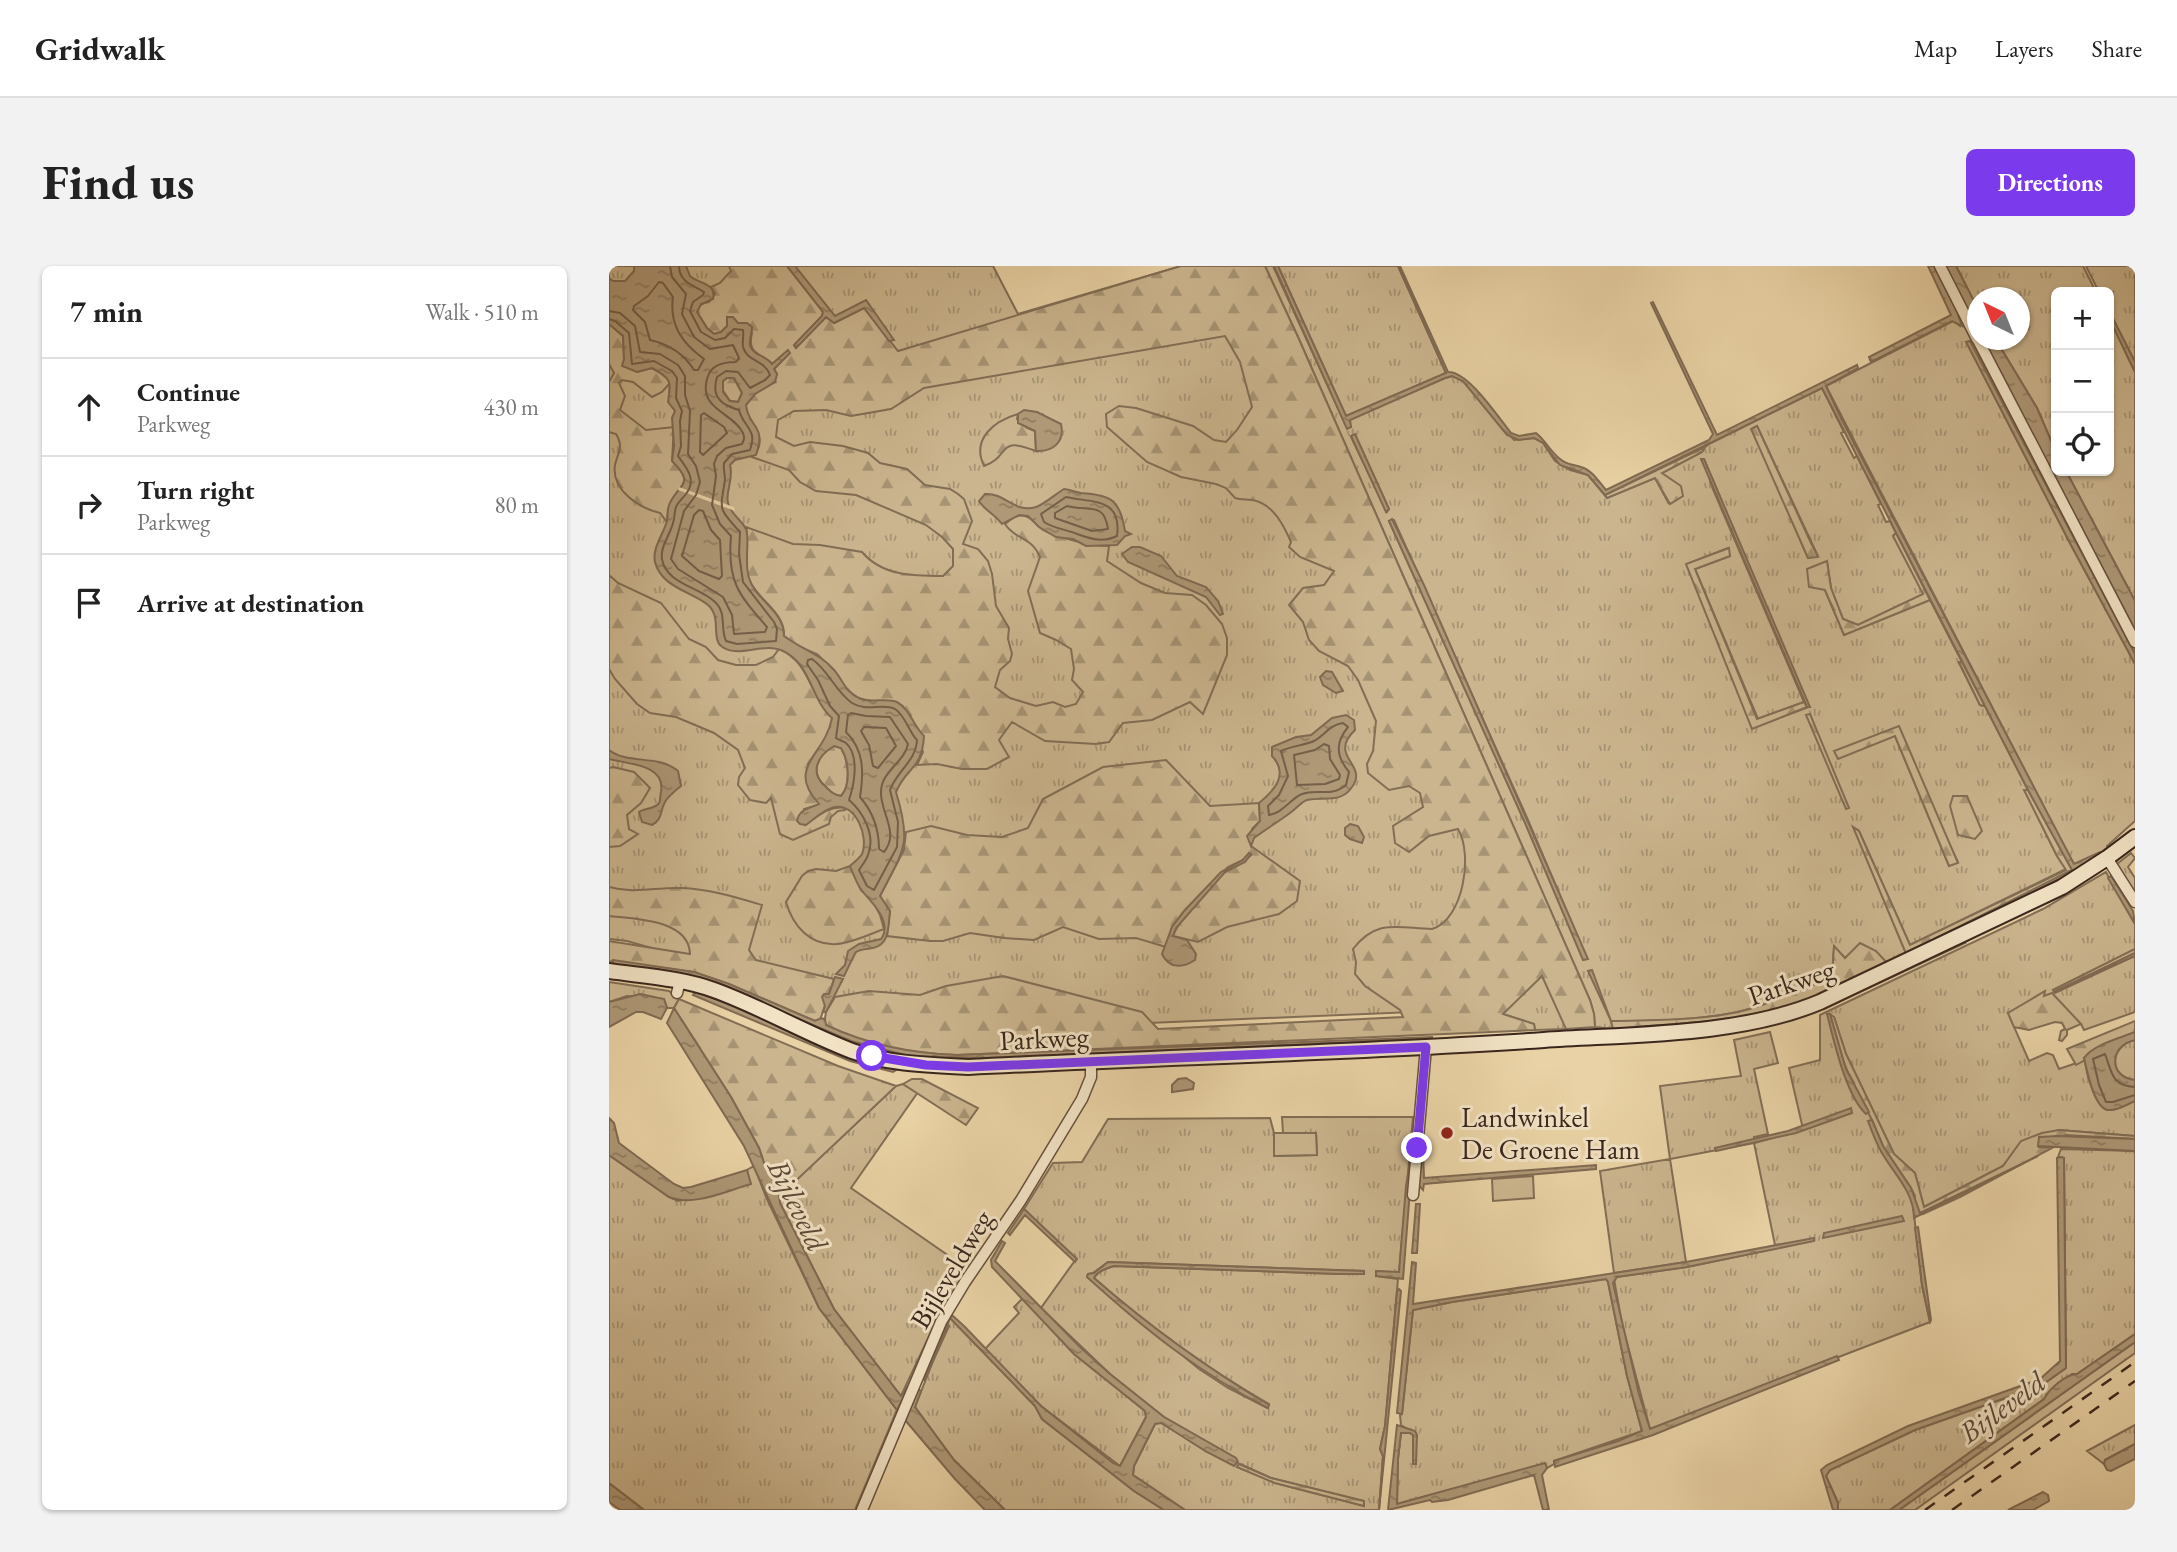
<!DOCTYPE html>
<html lang="en">
<head>
<meta charset="utf-8">
<style>
  :root { --surface:#fff; --page:#f2f2f2; --text:#222; --muted:#767676; --line:#e0e0e0; --accent:#7c3aed }
  body { margin:0; font-family:"EB Garamond",serif; background:var(--page); color:var(--text) }
  .controls { position:absolute; right:21px; top:21px; display:grid; overflow:hidden; border-radius:10px; box-shadow:0 2px 5px #0004 }
  .controls button { width:63px; height:63px; display:grid; place-items:center; padding:0; border:0; border-bottom:2px solid var(--line); background:var(--surface); color:var(--text); font:35px sans-serif }
  .compass { position:absolute; left:1358px; top:21px; width:63px; height:63px; border-radius:50%; background:var(--surface); box-shadow:0 2px 5px #0004; rotate:317deg }
  .stop { position:absolute; width:21px; height:21px; margin:-16px; border:5px solid #7c3aed; border-radius:50%; background:#fff }
  .stop.end { background:#7c3aed; border-color:#fff; box-shadow:0 2px 7px #0008 }
  .list { margin:0; padding:0; list-style:none }
  h2 { display:flex; justify-content:space-between; align-items:center; height:91px; margin:0; padding:0 28px; font-size:30px }
  h2 small { font-size:23px; font-weight:400; color:var(--muted) }
  .list li { display:grid; grid-template-columns:46px 1fr auto; gap:21px; align-items:center; box-sizing:border-box; height:98px; padding:0 28px; border-top:2px solid var(--line) }
  .list b { display:block; font-size:26px; white-space:nowrap }
  .list p { margin:0; font-size:23px; white-space:nowrap; color:var(--muted) }
  .list em { font-size:23px; font-style:normal; color:var(--muted) }
  .icon { flex:none; width:38px; height:38px; fill:none; stroke:currentColor; stroke-width:2; stroke-linecap:round; stroke-linejoin:round }
  .map { position:relative; flex:none; width:1526px; height:1244px; overflow:hidden; border-radius:10px }
  header { display:flex; align-items:center; gap:42px; box-sizing:border-box; height:98px; padding:0 35px; background:var(--surface); border-bottom:2px solid var(--line) }
  header strong { font-size:33px }
  nav { display:flex; gap:38px; margin-inline-start:auto; font-size:24px }
  .intro { display:flex; align-items:center; justify-content:space-between; box-sizing:border-box; height:168px; padding:0 42px }
  h1 { margin:0; font-size:49px }
  .button { padding:18px 32px; border-radius:10px; background:var(--accent); color:#fff; font-size:24px; font-weight:700 }
  main { display:flex; gap:42px; padding:0 42px }
  aside { flex:1; background:var(--surface); border-radius:10px; box-shadow:0 2px 5px #0004 }
  .map>svg:first-child { display:block }
</style>
</head>
<body>
<header>
<strong>Gridwalk</strong>
<nav><a>Map</a><a>Layers</a><a>Share</a></nav>
</header>
<div class="intro"><h1>Find us</h1><a class="button">Directions</a></div>
<main>
<aside>
<h2>7 min<small>Walk · 510 m</small></h2>
<ul class="list">
<li><svg class="icon" aria-label="ahead" viewBox="0 0 24 24"><path d="M12 20V5M6 11l6-6 6 6"/></svg><div><b>Continue</b><p>Parkweg</p></div><em>430 m</em></li>
<li><svg class="icon" aria-label="right" viewBox="0 0 24 24"><path d="M7 20v-9h11M14 6l5 5-5 5"/></svg><div><b>Turn right</b><p>Parkweg</p></div><em>80 m</em></li>
<li><svg class="icon" aria-label="arrive" viewBox="0 0 24 24"><path d="M6 21V4h12l-3 4 3 4H6"/></svg><div><b>Arrive at destination</b></div></li>
</ul>
</aside>
<div class="map">
<svg width="1526" height="1244" viewBox="0 0 1526 1244">
  <defs>
    <pattern id="grass-tufts" width="24" height="20" patternUnits="userSpaceOnUse" patternTransform="scale(1.75)"><rect width="24" height="20" fill="#cbb58e"/><path d="M3 7l-1-3M5 7V3M7 7l1-3M15 17l-1-3M17 17v-4M19 17l1-3" fill="none" stroke="#a69373"/></pattern>
    <pattern id="forest-firs" width="22" height="20" patternUnits="userSpaceOnUse" patternTransform="scale(1.75)"><rect width="22" height="20" fill="#cbb58e"/><path d="M5 1l3.5 6h-7zM16 11l3.5 6h-7z" fill="#a69373"/></pattern>
    <pattern id="wetland-marsh" width="20" height="14" patternUnits="userSpaceOnUse" patternTransform="scale(1.75)"><rect width="20" height="14" fill="#cbb58e"/><path d="M1 5h8M5 5V1M11 12h8M15 12V8" fill="none" stroke="#a69373"/></pattern>
    <pattern id="water-ripples" width="26" height="14" patternUnits="userSpaceOnUse" patternTransform="scale(1.75)"><rect width="26" height="14" fill="#ae9876"/><path d="M2 4q2-2 4 0t4 0M15 11q2-2 4 0t4 0" fill="none" stroke="#8f7c60"/></pattern>
  </defs>
  <rect width="100%" height="100%" fill="#e9d2a5"/>
  <filter id="stains"><feTurbulence type="fractalNoise" baseFrequency=".00286" numOctaves="4"/><feColorMatrix values="0 0 0 0 .2 0 0 0 0 .09 0 0 0 0 .02 0 0 0 .5 -.17"/></filter>
  <radialGradient id="worn" r=".72"><stop offset=".6" stop-color="#630" stop-opacity="0"/><stop offset="1" stop-color="#630" stop-opacity=".3"/></radialGradient>
  <path fill="url(#grass-tufts)" stroke="#826e55" stroke-width="2" fill-rule="evenodd" d="M0,0h384l25,48 163,-48h83l302,763 -31,1 -1,-6 -31,-10 5,-6 -383,16 -255,-4 -77,-31 -166,-48 -18,-2z
    M656,0h8l74,162 4,-1 -2,-7 96,-42 8,-2 10,5 51,59 20,-2 9,5 12,18 15,9 18,5 19,23 48,-20 14,26 -7,-31 40,-21 3,-5 6,-4 111,-55 22,44 -3,1 13,25 3,-2 24,48 -3,1 8,17 4,-1 6,12 -3,3 31,58 -66,31 -15,-6 -12,-31 -4,-26 -2,28 19,45 86,-35 32,62 -3,1 21,42 5,1 43,84 -3,1 32,65 9,13 -156,76 -51,-114 -5,-3 53,128 -19,8 -43,-6 -11,-11 -2,30c-28,11 -56,25 -86,33 -43,11 -91,10 -135,12l2,7 -18,-2 -1,-13 -4,-14 -292,-663zM1148,160l61,130 -10,2 -56,-129zM746,169l34,74 -2,3 -36,-75zM1095,193l105,248 -57,21 -65,-164 41,-16 2,8 -35,13 63,150 46,-17 -92,-215zM785,254l134,300 59,139 -198,-438zM1286,470l63,126 -9,4z
    M669,0h120l48,107 -100,43z
    M1325,0h11l32,63v7l158,311v7l-165,-313 -3,2 104,202 64,119v157l-28,25 1,4 -34,15 -248,-479 127,-65 7,5c2,-16 -18,-45 -26,-60z
    M1347,0h127l13,26h-40v160l-19,-44 -41,-68h23v-42h-42v9z
    M1477,0h49v96l-26,-51v-19h-10z
    M1500,52l26,54v229l-69,-130h43z
    M1522,587l4,5 -7,9 7,11v17l-18,-31z
    M1497,606l29,52v25l-82,41 2,3 80,-37v56l-51,18 -3,-6 -73,-11 21,48 18,-8 6,2 6,14 26,-9c1,12 10,48 23,50 9,1 19,-6 27,-9v35l-76,-6 -38,12 -18,24 -79,41 -9,-34 -21,-19 -48,-100 -12,-37 8,41 36,74 33,56 11,97 8,37 -280,107 -28,-105 -8,-45 2,-2 71,-10 128,-27 -40,5 -21,-102 -84,16 16,103 -72,11 -14,-102 70,-12 -10,-73 81,-10 -7,-36 36,-8 8,31 -24,6 14,65 -14,3 1,6 48,-14 -14,-61 31,-8v-45l223,-106z
    M1352,675l4,2 -140,65 1,-3z
    M0,716l60,9 10,8 -5,9h-7l-3,-9 -37,-3 -18,6z
    M1526,774v40c-26,-2 -27,-34 0,-40z
    M294,818l15,8 -67,96 111,77 6,7 -30,45 -37,79 -67,-87 -54,-106 -1,-7 117,-110z
    M673,851h131l-14,156 -22,-2 -1,5 22,3 -13,147 -5,23 3,7 -4,54h-194l-52,-35 1,-9 21,-42 6,-2 46,30 28,6 -71,-41 -54,-43 -69,-66 35,-49 -52,-50 29,-46 29,-1 26,-43 162,-1 4,15v23l43,-1 -1,-22h-33zM499,996l256,9v1l-1,2h-24l-225,-8c-8,2 -16,5 -20,12 55,48 112,90 175,126l-2,4 -39,-20 -29,-19 -112,-92 1,-3 5,-1zM631,1198l31,14 93,23v5l-89,-23 -38,-16z
    M1452,883l74,2v183l-58,40h-5l-28,25 -154,111h-52v-7l-12,-27 4,-6 85,-40 127,-45 24,-17 -2,-210 -6,-1z
    M0,889l60,42 9,4 72,-17 -3,-14 7,-4 12,31 53,111 78,102 -42,100h-211l-35,-27z
    M997,1013l2,3 19,94 15,55 -88,30v3l-7,4 -2,-4 -148,40 1,-45 3,-26h9l3,2v28l4,-28 -16,-10 -1,-10 2,-1 11,-104 39,-8z
    M414,1032l51,56 71,57 1,6 -26,49 -79,-60 -56,-57 34,-36 -5,-6z
    M341,1052l85,88 7,13 92,72 30,19h-159l-51,-50 -39,-53z
    M1526,1076v11l-220,157h-16z
    M1526,1159v19l-30,16 -1,4 -17,-13z"/>
  <path fill="url(#forest-firs)" stroke="#826e55" stroke-width="2" d="M120,0h58l36,46 -1,4 -28,29 2,3 30,-31 8,6 30,-15 34,43 283,-85h84l33,71 292,663 4,14 1,13 -29,2 -24,-53 -39,38 31,10 1,6 -578,25c-45,-2 -93,-8 -133,-31l2,-12 9,-15 34,-6 51,4 26,-9 57,-10 139,36 16,17 245,-12 -3,-7 -35,-24 -10,-12 1,-12 -3,-13c24,-31 45,-21 79,-20 32,-10 41,-75 26,-100l-29,7 -20,16 -14,-9 -2,-17 30,-19 -3,-14 -11,-7 -20,4 -21,-17 -1,-9 6,-13 3,-30 -18,-41 -10,-14 -29,-15 -10,-11 -6,-18 -14,-17 14,-17 21,-3 10,-14 -34,-14 -11,-10 2,-5c-7,-16 -18,-39 -39,-42 -6,-1 -11,0 -17,-2l-9,-10 -10,-4 -35,-7 -34,-15 -40,-35 -1,-13 13,-8 17,2 57,18 21,14 12,2 11,-12 15,-23 -12,-45 -15,-26 -301,52 -33,21 -40,7 -25,-6 -32,1 -16,9 -2,17 18,9 16,-4 33,4 25,7 12,10 27,6 18,16 25,4 8,5 6,5 8,22 -9,23 15,5 10,12 4,13 4,32 13,22 -1,11 4,15 -2,7 -10,9 -5,17 15,11 26,8 17,-4 12,5 11,-3 7,-12 -11,-12 2,-11 -3,-20 -15,-9 -16,-7 -12,-42 12,-34c-9,-21 -25,-17 -35,-33 6,-5 12,-10 20,-8 8,2 11,9 18,14 12,7 52,17 66,16l-2,15 34,22 24,10 27,2 14,10 16,19 5,14v17l-24,59 -13,-12 -38,18 -29,3 -14,19 -13,2 -51,-3 -33,-19 -13,18 10,17 -22,12h-25l-25,-5 -20,1 6,-13 -13,-37 -22,-14h-20l-10,-3 -13,-10 -11,-18 -17,-16 -17,-7 -16,-11c1,-23 -24,-35 -34,-54 -9,-17 0,-38 -4,-55l47,17 27,1 42,7c20,24 52,24 81,24l10,-10v-17l-11,-12 -16,-12 -70,-30 -40,-4 -16,-9 -11,-12 -37,-13c21,-20 -8,-37 -6,-51 1,-9 24,-25 31,-32l-3,-5 15,-16 -9,4 -8,8c-13,-13 -25,-11 -20,-32l-25,-16v9l-6,6 -7,2 -7,-6 -10,-16c2,-7 5,-9 12,-10l6,-8 -4,-7 9,-4 11,-12z
    M0,58l14,12 1,23 13,13 15,-4 16,9 3,5 -9,10 -10,5 -19,-15 -11,-2 -3,3 6,13 -5,14 26,20 28,-3 -2,33c24,26 7,22 -2,45 -2,5 -3,12 -3,17l-7,-9c-21,-5 -49,-23 -45,-48 3,-13 9,-18 1,-31l-7,-2v-50l5,-9 -5,-9z
    M118,112h7l8,15 -4,9 -8,-1 -8,-12 1,-8z
    M409,148l-1,5 10,9 8,3 1,20c-40,-16 -25,6 -52,15 -13,-27 10,-45 34,-52z
    M1148,160l54,117 7,14 -10,1 -57,-129z
    M1096,181l-3,5 -40,21 19,13 2,10 -13,8 -15,-26 -48,20 -2,-3z
    M1287,267l34,67 -86,35 -19,-45 -16,-3 -2,-18 20,-8 4,27 12,31 15,6 65,-31 -30,-58z
    M1120,282l1,8 -35,13 62,150 47,-17 3,5 -55,22 -66,-165z
    M0,309l9,8 43,20 28,36 17,8 12,13 18,5h20l17,-8 6,-8c32,13 31,50 54,69 -4,19 -14,30 -25,46l12,41 -16,4 1,16c13,-9 25,-20 41,-17l-1,2 -7,1 -7,6 -2,7 -36,16 -13,-6 -9,-36 -5,5 -16,-3 -12,-15 1,-8 6,-9 -7,-18 -24,-17 -38,-16 -26,-4 -13,-9 -22,-25 -6,-10z
    M1350,396h3l23,44 -5,-1z
    M1201,448l39,94 -3,1 -40,-94z
    M1290,460l59,137 -9,3 -54,-130 -57,23 -4,-8z
    M225,480l7,2c8,13 10,37 0,48 -7,-1 -10,-4 -15,-9 -17,-14 -9,-31 8,-41z
    M557,494l44,46 49,-3 1,18 -8,8 -1,17 49,35 -3,20 -18,13 -52,13 -29,15 -25,-6c6,-17 36,-49 50,-62 10,-8 20,-10 28,-19l-2,-2 -6,7 -15,7 -43,43 -13,17 -6,20 -30,-9 -37,1 -36,-12 -29,13 -30,-2 -34,-5 -27,8h-13l-43,-5 3,-25 -10,-15 24,-46 2,-18 25,-6 36,9 35,2 26,-9 15,-29 60,-32z
    M4,501l21,5 16,16 -9,15 -14,12 2,14 9,5 -18,12 -11,1v-79z
    M1415,524h4l44,80 -138,70 134,-65 8,-1 -169,82 -54,-129 6,4 51,114 156,-75 -9,-14z
    M1344,530h14l15,35 -7,8 -17,-4 -8,-29z
    M241,600l11,24 11,9 8,16 4,14c-14,5 -32,14 -47,15 -27,2 -44,-18 -51,-42l16,-26 6,-5 8,-2 20,2z
    M0,621c25,7 47,0 72,1 28,1 54,9 81,17l-13,45 7,10 78,19 -14,41 -5,1 -86,-37 -35,-12 -85,-11v-20l81,13c-1,-35 -56,-35 -81,-38z
    M1251,677l16,8 12,13 -76,36 -63,18 -136,11 -2,-8c44,-1 92,0 135,-11 30,-8 58,-22 86,-33l2,-31 11,12z
    M1526,683v4l-81,39 -1,-2z
    M1436,725l-1,5 8,-3 29,31 -14,6v5l-5,6 -3,-1 2,-9 4,-2 -3,-6 -7,-1 -26,8 -15,-3 -6,-14z
    M70,733l159,67 58,20 -111,105 -21,-28 -5,-15 -28,-51 -57,-89z
    M1221,748l4,3 12,37 48,100 21,19 9,34 79,-41 18,-25 21,-8 17,-3 76,6v3l-69,-4 -28,12 14,1 -92,49 -37,17 -8,1v-19l-4,-8 -28,-42 -11,-26 -21,-40 -9,-22z
    M1526,755v11l-51,26 1,2 -9,5 -9,-16z
    M303,813h10l56,29 -12,17 -63,-41z"/>
  <path fill="url(#wetland-marsh)" stroke="#826e55" stroke-width="2" d="M630,1198l32,14 93,23v5l-89,-23 -38,-16z"/>
  <path fill="#cbb58e" stroke="#826e55" stroke-width="2" d="M665,867h42l1,22 -43,1z
    M924,910l1,22 -41,3 -1,-22z"/>
  <path fill="url(#water-ripples)" stroke="#806a52" stroke-width="2" fill-rule="evenodd" d="M25,0h52l4,10c9,8 27,7 23,23l-12,5 -4,8 10,16 7,6 7,-2 6,-6v-9h6l5,6h9l5,4c0,6 -3,13 -2,18 2,10 17,11 22,19l16,-14 2,3 -16,16 3,5 -2,8 -20,12 -9,11c2,23 21,19 10,50l-21,5 -5,5c4,16 -5,26 -2,38 3,12 13,16 18,26 4,8 -2,35 3,49 7,23 35,32 35,58 17,13 37,18 50,34 9,10 12,23 25,28 12,6 27,-1 38,4 13,7 17,25 27,34 -2,34 -17,30 -28,56 16,53 8,57 -16,104l10,15c-2,16 0,33 -17,37 -5,1 -13,1 -17,4 -1,1 -10,20 -12,24l-8,-2 9,-9 3,-14 11,-7 22,-5c12,-16 -9,-37 -19,-48 -5,-7 -9,-17 -12,-25 4,-4 9,-7 12,-12 7,-17 -6,-51 -27,-47 -11,2 -21,12 -29,18l-6,-1 -3,-3c2,-12 13,-13 22,-17 -34,-37 6,-48 13,-86 -20,-17 -21,-51 -45,-65 -21,-13 -46,5 -63,-5 -15,-8 -1,-30 -16,-43 -16,-13 -47,-18 -53,-43 -3,-14 8,-27 12,-41 1,-5 0,-11 2,-16 9,-22 28,-19 3,-44l2,-15 -2,-28 3,-7 -7,-9c3,-21 4,-23 -16,-34l-15,4 -15,-6 2,-7 -1,-23 -14,-12v-46l4,3h12l9,-10zM118,112h7l8,15 -4,9 -8,-1 -7,-9v-11zM225,480l7,2c8,13 10,37 0,48 -7,-1 -10,-4 -15,-9 -17,-14 -9,-31 8,-41z
    M178,0h8l40,50 31,-16 28,40 -5,1 -25,-33 -30,15 -8,-6 -30,31 -2,-3 28,-29 1,-4z
    M665,0h4l68,150 100,-43 -48,-107h2l48,106c20,-1 50,45 63,61l8,3 17,-3c10,8 14,18 24,26 7,6 12,5 21,8 11,3 18,15 25,23l103,-50 4,-6 -62,-131 2,-1 64,133 140,-70 1,3 -32,18 14,30 234,448 26,-12 1,2 -33,21 -134,66v-2l138,-69 -44,-80 -206,-402 -217,107 -17,-20 -28,-10 -17,-22 -9,-5 -15,2 -12,-5 -44,-54 -11,-5 -7,2 -95,42 1,7 -4,2z
    M1319,0h6l22,43 6,17 -10,-5 -81,41 -2,-5 82,-42z
    M1336,0h11l21,41v22z
    M1500,45l26,51v10l-26,-54z
    M1374,74h13l41,68 19,44v19h10l69,130v29z
    M1361,75l165,313v10l-64,-119 -105,-203z
    M415,144l13,2 24,12c4,18 -8,28 -25,27l-1,-20 -17,-8v-9z
    M746,168l34,75 -3,3 -35,-76z
    M1092,193h3l106,248h-3z
    M455,223c7,1 11,3 17,4 31,2 39,7 44,38l6,3 -6,2 -8,9 -31,1 -13,-7 -17,-2 -17,-10 -11,-11 -9,-1 -17,9c-6,-9 -18,-14 -23,-23l6,-7c19,-2 30,20 51,13 7,-2 21,-14 28,-18z
    M783,253l32,66 164,374 -5,1 -58,-137 -136,-302z
    M523,281h8l21,9 16,20 29,11 12,14 5,13 -3,1 -14,-18 -78,-35 -6,-8z
    M717,405l6,1 11,19 -7,2 -13,-8 -3,-8z
    M737,449l8,5 1,10c-28,27 14,34 -3,57 -11,17 -29,9 -45,13 -6,2 -11,9 -17,13 -12,9 -24,16 -36,25l-3,8 -4,-10 13,-15 -1,-18c16,-13 30,-29 13,-47v-9l24,-10 15,-2 21,-17z
    M0,484c19,15 49,4 69,21l3,15c-5,4 -10,8 -14,13 -8,10 -3,20 -15,26l-10,-3 -3,-10c5,-4 17,-3 20,-9 2,-2 1,-9 2,-11 5,-28 -34,-28 -52,-33z
    M741,558l8,2 6,11 -2,6 -12,-4 -5,-4v-7z
    M640,587l2,1 -6,8 -20,10 -49,56 -3,8 14,4 9,14 -1,6c-12,8 -26,9 -33,-6l10,-27 13,-17 36,-38 22,-12z
    M1502,610l22,35 2,13 -27,-46z
    M1526,687v3l-81,36z
    M4,694l81,12 35,12 86,37 6,-3 4,1 1,6c43,20 84,28 131,30l476,-18 -8,2 -436,19 -80,-2 -58,-15 -116,-49 -122,-28z
    M983,704l19,51 -23,-50z
    M226,711l8,2 -17,33h-3l2,-6 -3,-9 2,-3h5z
    M86,726l30,10 123,53 46,13 2,2 -3,2 -43,-11 -157,-66z
    M31,728l24,5 3,9 -6,11 -18,-7h-7l-27,15v-25z
    M65,742l57,89 28,51 5,15 21,28 -6,5 1,7 54,106 67,87 10,-14 -14,28 -78,-102 -75,-162 -77,-123z
    M1218,748h3l16,55 23,43 -3,2c-20,-18 -32,-73 -39,-100z
    M1526,766v8c-27,6 -26,38 0,40v21c-8,3 -17,10 -27,9 -14,-2 -21,-40 -24,-52 10,-14 37,-20 51,-26z
    M577,812l8,5 -1,6 -21,3v-7l6,-6z
    M1242,842l1,5 -56,20 -80,18 -1,-3 73,-17z
    M0,852l5,5 5,20 55,41 9,4 8,-1 56,-17 4,14c-25,7 -58,23 -82,13l-60,-42z
    M1263,854l11,26 28,42 9,25 118,-57 -124,62c0,-26 -20,-44 -32,-65 -6,-10 -10,-21 -14,-32z
    M1448,870l78,3v12l-97,-5 1,-9z
    M803,884l1,2 -10,127 -27,-3v-5l23,1 7,-86z
    M814,884l1,28 172,-13v4l-172,15 -1,6 -5,-5z
    M1453,891l2,1 2,210 -24,17 -127,45 -85,40 -4,6 12,27v7h-5l-12,-40 6,-5 81,-39 132,-47 20,-18 -3,-203z
    M807,938h4l-3,49h-5z
    M415,943l53,50 -2,3 -50,-47 -15,20 -2,-2z
    M1293,950l2,5 -81,17 1,-5z
    M1309,961l13,93 -1,2 -8,-37 -7,-57z
    M1205,972v3l-127,26 -70,10 -4,6 26,111 11,35 187,-73 2,4 -186,75 -98,32 -1,-6 64,-20 24,-10 -15,-55 -19,-94 -2,-3 -154,23 -39,8 -11,104 -5,-1 15,-151 4,1 -3,41 273,-42z
    M393,975l3,2 -10,18 85,86 30,27 54,43 72,41 2,4 -4,4 -27,-14 -46,-29 -6,1 -21,42 -1,9 52,35h-21l-30,-19 -92,-72 -7,-13 -85,-88 2,-3 13,12 76,79 72,57 7,3 26,-49 -1,-6 -71,-57 -82,-87 -1,-7z
    M499,996l256,9v3h-25l-225,-8c-7,2 -17,5 -20,12 55,48 113,90 175,127l-1,3c-68,-34 -126,-81 -181,-131l1,-3 6,-1z
    M790,1023l2,2 -22,219 4,-54 -3,-7 5,-23 12,-134z
    M338,1059l2,1 -25,55z
    M1526,1068v8l-236,168h-9l154,-111c5,-10 22,-25 33,-25z
    M309,1123l3,2 -6,16 39,53 51,50h-20l-30,-31 -50,-59z
    M788,1159l18,6 2,4 -1,29h-3v-29l-3,-2h-9l-3,26 -1,45 148,-41 2,5 -5,7 7,35h-6l-9,-35 -86,25 -16,2 -2,-2 -42,10z
    M1526,1178v15l-24,12 -4,-1 -3,-6 1,-4z
    M0,1217l35,27h-24l-11,-8z
    M1434,1226l5,3 1,6 -16,9h-25z"/>
  <path fill="#e9d2a5" d="M70,221l55,20 1,4 -57,-21z"/>
  <g fill="none" stroke-linecap="round" stroke-linejoin="round">
    <path stroke="#745f49" stroke-width="2" d="M50,16l4,1 10,14c-4,28 9,46 31,62l-6,11h-4c-10,-16 -26,-26 -44,-30l-5,-18 -12,-12 1,-4 14,-10z
      M0,45l11,2 15,13 5,26 20,2 18,11 7,11v19l5,16 -2,43 8,12 4,16 -4,13 -12,16 -13,48 7,10 45,28 9,18 2,19 31,-2 2,-5c-29,-33 -40,-46 -36,-91l-11,-12 -8,-19 4,-29 -2,-12 3,-8 9,-8 16,-4c2,-5 3,-5 1,-11 -10,-21 -47,-24 -35,-57 4,-12 17,-14 28,-14l3,-4 -6,-13 -23,4 -16,-12 -12,-23 4,-20 -14,-17 -2,-11
      M0,53l6,2 14,12 3,31 22,-3 18,10 5,7 -1,20 6,13 -2,10 1,25 -3,10c9,12 19,24 8,38 -3,4 -8,8 -10,13 -2,5 -1,11 -3,16 -3,12 -13,24 -11,36 4,25 38,28 53,43 12,11 5,26 11,39l11,3 39,-3 1,-12 -3,-7 -31,-40 -4,-28 1,-22c-22,-24 -20,-21 -15,-52 0,-6 -2,-12 -1,-17l8,-9 18,-4c8,-21 -7,-23 -11,-40 -18,-5 -28,-13 -22,-33l9,-6 12,1 12,16 15,-8 5,-5c-6,-16 -23,-13 -27,-28 -1,-6 1,-11 0,-17l-9,-1 -9,9 -10,2 -14,-8 -11,-21 3,-9 10,-7 1,-3c-11,-7 -25,-10 -25,-26
      M95,147l20,14 3,6 -24,22 -3,-3 1,-37z
      M457,231c26,6 56,0 51,39 -15,7 -25,3 -40,-2 -12,-5 -22,-5 -33,-12l-3,-8z
      M458,240c22,6 37,-5 41,23l-16,2 -37,-13v-5z
      M90,244l4,1 8,19 9,10 2,36 -3,3 -20,-8 -17,-15 12,-41z
      M203,393c17,12 23,32 40,44 14,9 31,0 43,6 10,6 14,23 22,31 -1,21 -20,31 -27,50l8,32 -1,25 -23,43 -7,-4 -8,-16c3,-5 7,-9 9,-15 8,-20 -5,-43 -19,-55 5,-15 11,-44 -3,-57 -3,-2 -7,-3 -10,-5l3,-22 -9,-10 -12,-26 -11,-16 1,-4z
      M242,447l15,3 24,1 18,27c-3,18 -27,27 -27,48 -1,20 19,41 3,60l-5,-3c0,-20 -6,-37 -19,-52 4,-26 4,-47 -14,-65l2,-17z
      M734,457l5,4c-13,16 -12,29 1,45l-3,13c-16,13 -28,3 -44,9 -12,5 -19,19 -33,21l-1,-9 11,-11 9,-19 -7,-25c10,-5 25,-6 33,-10 11,-6 15,-16 29,-18z
      M255,461l22,1 10,18 -18,22 -5,-2 -4,-21 -8,-14z
      M715,478l5,2 1,13 10,16 -1,4 -14,5 -28,1 -3,-30 21,-5z
      M1526,821c-24,-1 -23,-15 -30,-33l-12,5 6,26 7,17h7l22,-7"/>
    <defs>
      <path id="street" d="M1331,0l37,73
        M1369,74l157,302
        M1498,592l28,44
        M68,727l3,-12
        M804,929l13,-148
        M253,1244l79,-188 24,-40 56,-82 61,-101 9,-22v-17"/>
      <path id="secondary" d="M0,705c35,5 72,7 105,19 47,17 91,43 138,61 36,13 77,14 116,16 192,-10 384,-14 576,-27 88,-6 195,-4 276,-38l242,-115 45,-29 28,-21"/>
    </defs>
    <use href="#street" stroke="#66513e" stroke-width="13"/>
    <use href="#secondary" stroke="#3a261c" stroke-width="18"/>
    <use href="#street" stroke="#f1e2c4" stroke-width="10"/>
    <use href="#secondary" stroke="#f1e2c4" stroke-width="14"/>
    <path stroke="#3a261c" stroke-width="2.5" stroke-dasharray="12 12" stroke-linecap="butt" d="M1316,1244l210,-148
      M1343,1244l183,-129"/>
  </g>
  <g fill="none" stroke-linecap="round" stroke-linejoin="round">
    <path stroke="#7c3aed" stroke-width="9" d="M263,790l54,9 42,2 458,-20 -9,101"/>
  </g>
  <circle fill="#8f2418" stroke="#f1e2c4" stroke-width="2.5" cx="838" cy="867" r="7"/>
  <g text-anchor="middle" dominant-baseline="central" stroke-width="6" stroke-linejoin="round" paint-order="stroke">
    <g font-size="28" fill="#3a261c" stroke="#f1e2c4">
      <text transform="translate(1182 716) rotate(-19)">Parkweg</text>
      <text transform="translate(435 772) rotate(-3)">Parkweg</text>
      <text transform="translate(342 1003) rotate(-59)">Bijleveldweg</text>
    </g>
    <g font-size="28" fill="#3a261c" stroke="#f1e2c4" text-anchor="start">
      <text x="852" y="851">Landwinkel<tspan x="852" dy="32">De Groene Ham</tspan></text>
    </g>
    <g font-size="30" font-style="italic" fill="#5d4837" stroke="#f1e2c4">
      <text transform="translate(189 939) rotate(64)">Bijleveld</text>
      <text transform="translate(1393 1141) rotate(-36)">Bijleveld</text>
    </g>
  </g>
  <rect width="100%" height="100%" filter="url(#stains)"/>
  <rect width="100%" height="100%" fill="url(#worn)"/>
</svg>
<div class="controls">
<button>+</button>
<button>−</button>
<button><svg class="icon" aria-label="locate" viewBox="0 0 24 24"><circle cx="12" cy="12" r="6"/><path d="M12 2v4M12 18v4M2 12h4M18 12h4"/></svg></button>
</div>
<svg class="compass" viewBox="-18 -18 36 36"><path d="M0-13l5 13h-10z" fill="#e53935"/><path d="M0 13l5-13h-10z" fill="#767676"/></svg>
<div class="stop" style="left:263px;top:790px"></div>
<div class="stop end" style="left:808px;top:882px"></div>
</div>
</main>
</body>
</html>
